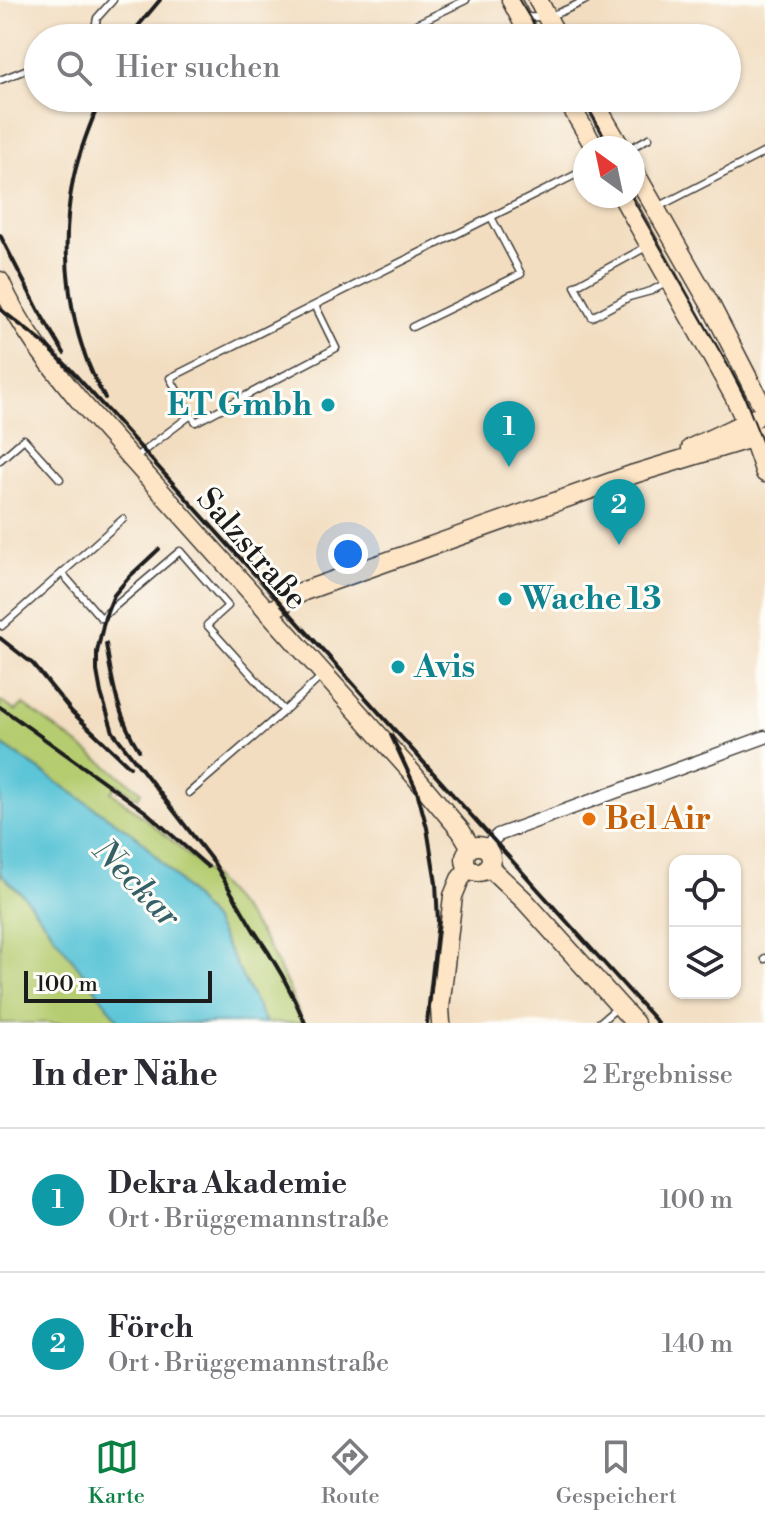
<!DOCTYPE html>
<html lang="de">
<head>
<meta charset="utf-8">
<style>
  :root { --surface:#fff; --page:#f2f2f3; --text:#2b2b33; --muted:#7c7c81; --line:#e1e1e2; --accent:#0b8043 }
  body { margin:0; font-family:"Libre Bodoni",serif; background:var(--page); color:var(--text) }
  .controls { position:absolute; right:24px; bottom:24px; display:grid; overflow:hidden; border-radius:16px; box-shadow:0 2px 6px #0004 }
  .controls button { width:72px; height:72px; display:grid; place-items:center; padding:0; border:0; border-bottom:2px solid var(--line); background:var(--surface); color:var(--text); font:40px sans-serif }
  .compass { position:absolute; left:573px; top:136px; width:72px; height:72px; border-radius:50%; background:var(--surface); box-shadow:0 2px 6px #0004; rotate:327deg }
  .scale { position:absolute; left:24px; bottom:20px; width:188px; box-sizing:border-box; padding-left:8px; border:4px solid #1c1c1c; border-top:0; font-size:22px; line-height:28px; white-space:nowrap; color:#1c1c1c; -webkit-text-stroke:6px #fdfcf7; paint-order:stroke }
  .you { position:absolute; left:348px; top:554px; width:28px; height:28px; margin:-20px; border:6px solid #fff; border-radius:50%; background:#1a73e8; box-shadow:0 0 0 12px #1a73e833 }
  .badge { display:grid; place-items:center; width:52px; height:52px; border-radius:50%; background:var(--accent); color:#fff; font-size:26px; font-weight:700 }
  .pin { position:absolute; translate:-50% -66px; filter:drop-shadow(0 2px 4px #0008) }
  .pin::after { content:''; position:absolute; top:42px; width:28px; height:24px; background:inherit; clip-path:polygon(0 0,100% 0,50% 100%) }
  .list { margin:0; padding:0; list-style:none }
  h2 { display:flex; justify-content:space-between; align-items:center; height:104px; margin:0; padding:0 32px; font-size:34px }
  h2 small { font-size:26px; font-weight:400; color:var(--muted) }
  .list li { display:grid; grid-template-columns:52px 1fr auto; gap:24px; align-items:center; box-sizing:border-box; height:144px; padding:0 32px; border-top:2px solid var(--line) }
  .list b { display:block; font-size:30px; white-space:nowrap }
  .list p { margin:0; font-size:26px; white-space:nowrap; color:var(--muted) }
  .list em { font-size:26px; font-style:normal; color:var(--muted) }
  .icon { flex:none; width:44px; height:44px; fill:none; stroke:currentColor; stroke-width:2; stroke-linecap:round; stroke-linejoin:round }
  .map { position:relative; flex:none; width:765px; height:1023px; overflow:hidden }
  .search { position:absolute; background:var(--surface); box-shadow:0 2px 6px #0004; left:24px; right:24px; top:24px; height:88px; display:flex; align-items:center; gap:20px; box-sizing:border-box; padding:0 28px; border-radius:44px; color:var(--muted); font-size:30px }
  .sheet { height:392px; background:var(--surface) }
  nav { display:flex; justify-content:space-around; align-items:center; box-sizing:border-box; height:112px; border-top:2px solid var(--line); background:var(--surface); font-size:22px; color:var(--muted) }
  nav a { display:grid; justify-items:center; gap:4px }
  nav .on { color:var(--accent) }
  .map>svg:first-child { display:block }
</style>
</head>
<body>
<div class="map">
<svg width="765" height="1023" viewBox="0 0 765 1023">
  <rect width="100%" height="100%" fill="#fdfcf7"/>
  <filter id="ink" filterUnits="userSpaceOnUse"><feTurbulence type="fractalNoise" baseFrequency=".0125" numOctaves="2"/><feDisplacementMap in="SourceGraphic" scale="16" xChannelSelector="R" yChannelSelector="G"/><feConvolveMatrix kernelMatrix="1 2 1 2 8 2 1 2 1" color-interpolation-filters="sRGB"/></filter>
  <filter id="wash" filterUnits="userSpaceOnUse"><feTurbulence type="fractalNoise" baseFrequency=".006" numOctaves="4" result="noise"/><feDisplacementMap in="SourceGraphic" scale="32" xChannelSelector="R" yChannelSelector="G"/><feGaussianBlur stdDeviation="1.8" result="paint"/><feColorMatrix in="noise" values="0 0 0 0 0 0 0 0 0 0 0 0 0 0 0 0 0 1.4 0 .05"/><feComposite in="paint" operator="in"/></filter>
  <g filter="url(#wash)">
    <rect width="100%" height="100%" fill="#f2ddc0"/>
    <path fill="#b5cc70" stroke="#687446" stroke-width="2" d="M0,701l16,10 7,-7 118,87 -3,7 -20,-14 -7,8c56,43 113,88 152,147 17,26 28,55 40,84h-37l-52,-101 -35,-41 -39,-42 -140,-96z
      M0,873l24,23 97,127h-121z"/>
    <path fill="#5bc5d7" stroke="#3c707a" stroke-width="2" d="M0,743l140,96 39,42 35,41 52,101h-145l-97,-127 -24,-23z"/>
  </g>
  <g filter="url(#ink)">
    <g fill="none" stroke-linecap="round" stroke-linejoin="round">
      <defs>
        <path id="lane" d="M526,22l3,-5c21,2 39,-8 57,-17
          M410,27l56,-27
          M93,38l4,-20 16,-18
          M0,80l38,-15
          M631,148l18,-10
          M658,207l107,-55
          M648,246l-73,40 17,31 37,-20 22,-6 15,-8
          M412,327l109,-53 -30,-57
          M191,415l-21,-37 145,-73
          M133,459l58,-44 5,7 140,-74 -21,-43 270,-135
          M0,460l24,-21 36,40
          M62,573l39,45 79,-67 48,55 -21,19 77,86 39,-36
          M0,624l2,2 121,-107
          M189,793l95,-82
          M765,958v1
          M599,1023l19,-16"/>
        <path id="street" d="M485,848l13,-13 267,-98"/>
        <path id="secondary" d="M511,0l20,38
          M538,0l20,38
          M566,98l29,50
          M592,98l29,50
          M633,169l77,135 55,107
          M622,196l112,200 19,42 12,35
          M0,281c19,45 48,81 79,119l329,368 53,63 10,17
          M691,448l64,-30
          M268,612l36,-21 330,-117 131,-40
          M465 859a13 13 0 1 1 26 0a13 13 0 1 1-26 0Z
          M488,866l36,34 111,123
          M441,1023l-1,-15 13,-112 7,-17 9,-11"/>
      </defs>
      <use href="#lane" stroke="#3c3935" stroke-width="9"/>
      <use href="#street" stroke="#3c3935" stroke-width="15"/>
      <use href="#secondary" stroke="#3c3935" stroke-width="21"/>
      <use href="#lane" stroke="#fff" stroke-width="6"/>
      <use href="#street" stroke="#fff" stroke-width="12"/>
      <use href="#secondary" stroke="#fde5c5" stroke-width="18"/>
      <path stroke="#1c1c1c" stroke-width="2" d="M519,0l23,38
        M583,98l28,50
        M631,196l100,175 13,25 21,53"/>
      <path stroke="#1c1c1c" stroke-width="4" d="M128,38l32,-38
        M101,98c-11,27 -22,54 -28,82 -14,72 -5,155 32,218
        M0,235l40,78 24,40
        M0,309l45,35 26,26 587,653
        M159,549l-29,27 -16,19 -9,22 -8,35v19l4,22 12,39 101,131 43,73
        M0,638l33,26 39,48 58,55
        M106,644c6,37 12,74 33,106
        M0,707l146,105 62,55
        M391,735l26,56 10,37 9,55 2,39 -11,101
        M253,929c21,30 38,60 52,94"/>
    </g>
  </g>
  <g fill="#0f9aa8" stroke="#fdfcf7" stroke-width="3">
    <circle cx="328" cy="405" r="8"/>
    <circle cx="505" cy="599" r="8"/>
    <circle cx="398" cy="667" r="8"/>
  </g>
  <circle fill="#e8710a" stroke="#fdfcf7" stroke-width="3" cx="589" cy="819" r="8"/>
  <g text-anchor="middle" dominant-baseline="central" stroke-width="6" stroke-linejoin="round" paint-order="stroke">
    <g font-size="32" font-weight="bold" fill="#0d838f" stroke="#fdfcf7" text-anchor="start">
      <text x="312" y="405" text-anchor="end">ET Gmbh</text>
      <text x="521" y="599">Wache 13</text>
      <text x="414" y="667">Avis</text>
    </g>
    <g font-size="32" fill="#1c1c1c" stroke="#fdfcf7">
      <text transform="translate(252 549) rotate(49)">Salzstraße</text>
    </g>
    <g font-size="32" font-weight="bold" fill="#c56008" stroke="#fdfcf7" text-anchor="start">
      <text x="605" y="819">Bel Air</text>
    </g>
    <g font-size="34" font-style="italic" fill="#356067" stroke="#fdfcf7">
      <text transform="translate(136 884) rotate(46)">Neckar</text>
    </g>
  </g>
</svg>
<div class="controls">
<button><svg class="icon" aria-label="locate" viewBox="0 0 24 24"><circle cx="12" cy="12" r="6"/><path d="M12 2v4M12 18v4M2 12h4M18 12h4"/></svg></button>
<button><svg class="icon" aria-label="layers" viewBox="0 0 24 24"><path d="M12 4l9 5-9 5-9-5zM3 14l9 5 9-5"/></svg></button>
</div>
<svg class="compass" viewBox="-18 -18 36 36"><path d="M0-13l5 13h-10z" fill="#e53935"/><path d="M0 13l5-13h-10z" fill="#7c7c81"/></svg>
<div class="scale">100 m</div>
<div class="you"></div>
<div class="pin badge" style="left:509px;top:467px;background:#0f9aa8">1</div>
<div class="pin badge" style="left:619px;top:545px;background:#0f9aa8">2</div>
<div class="search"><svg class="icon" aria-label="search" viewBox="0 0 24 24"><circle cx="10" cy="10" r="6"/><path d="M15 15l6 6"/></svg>Hier suchen</div>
</div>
<section class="sheet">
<h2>In der Nähe<small>2 Ergebnisse</small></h2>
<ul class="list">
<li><span class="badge" style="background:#0f9aa8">1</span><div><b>Dekra Akademie</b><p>Ort · Brüggemannstraße</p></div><em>100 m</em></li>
<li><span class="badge" style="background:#0f9aa8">2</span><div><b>Förch</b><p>Ort · Brüggemannstraße</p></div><em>140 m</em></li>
</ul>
</section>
<nav>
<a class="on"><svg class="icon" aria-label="map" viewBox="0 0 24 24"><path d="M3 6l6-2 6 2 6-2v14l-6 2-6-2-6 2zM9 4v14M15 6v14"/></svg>Karte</a>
<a><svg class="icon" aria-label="directions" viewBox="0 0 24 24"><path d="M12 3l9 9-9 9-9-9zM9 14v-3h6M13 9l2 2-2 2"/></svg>Route</a>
<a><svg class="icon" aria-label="saved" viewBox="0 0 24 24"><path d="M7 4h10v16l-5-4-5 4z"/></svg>Gespeichert</a>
</nav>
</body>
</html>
